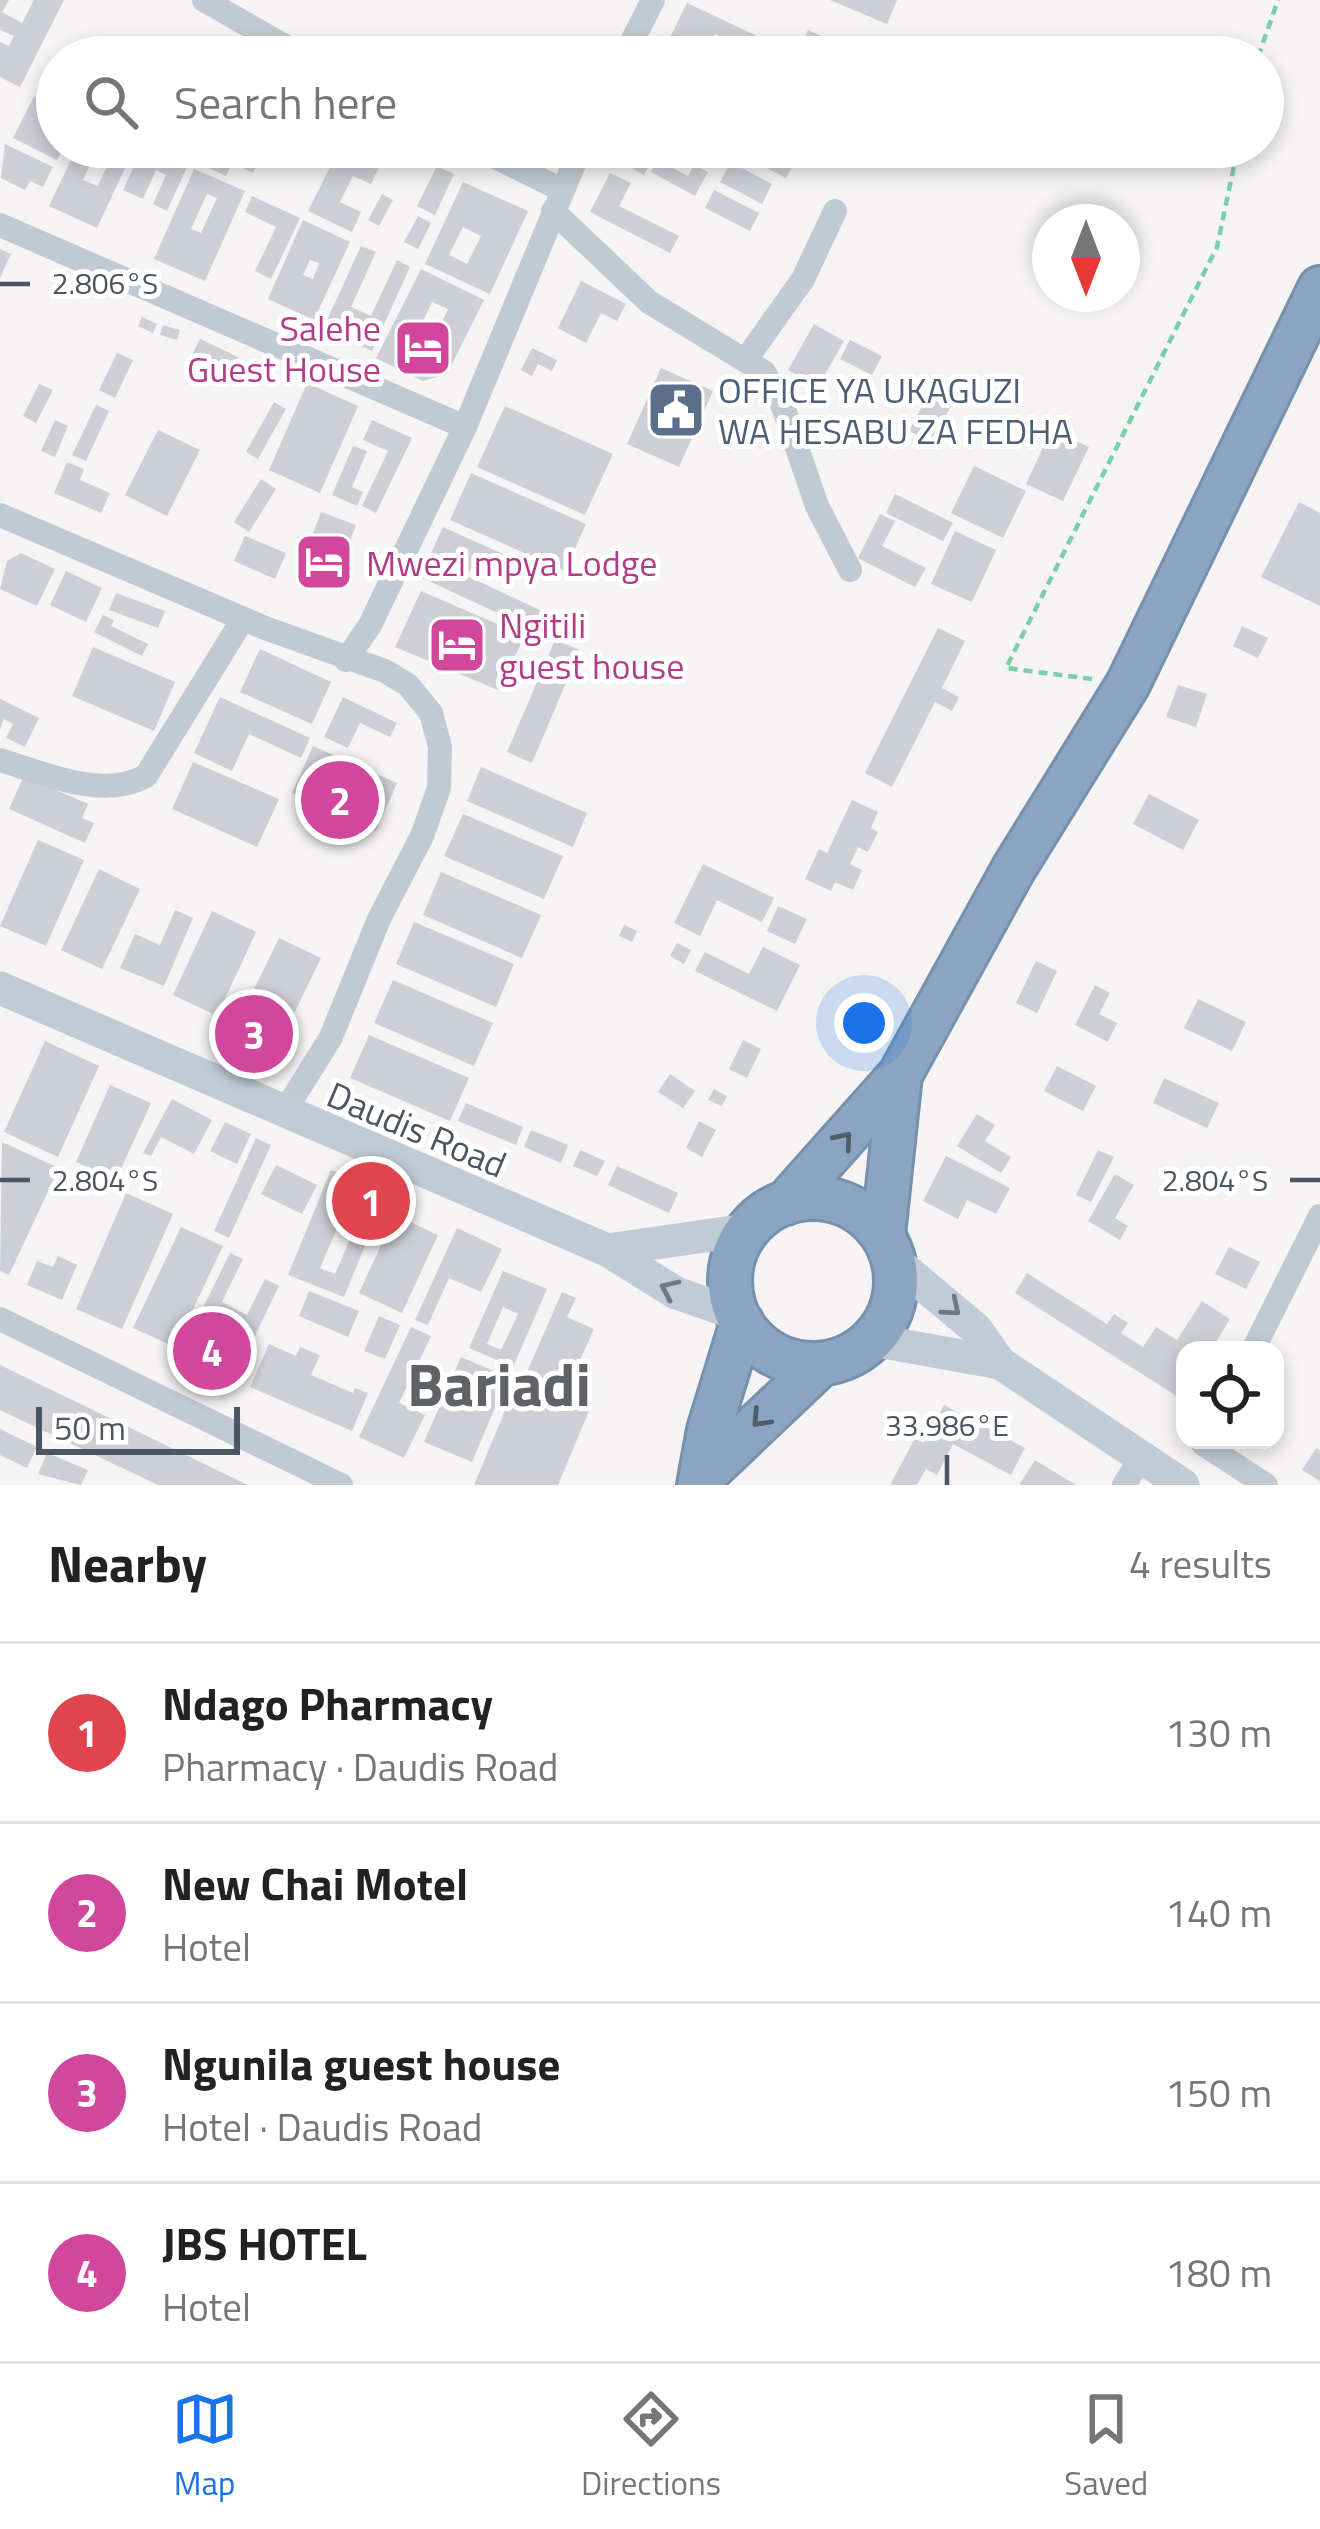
<!DOCTYPE html>
<html lang="en">
<head>
<meta charset="utf-8">
<style>
  :root { --surface:#fff; --page:#f6f6f6; --text:#222; --muted:#767676; --line:#e0e0e0; --accent:#1a73e8 }
  body { margin:0; font-family:"Titillium Web",sans-serif; background:var(--page); color:var(--text) }
  .controls { position:absolute; right:36px; bottom:36px; display:grid; overflow:hidden; border-radius:24px; box-shadow:0 6px 18px #0003 }
  .controls button { width:108px; height:108px; display:grid; place-items:center; padding:0; border:0; border-bottom:3px solid var(--line); background:var(--surface); color:var(--text); font:60px sans-serif }
  .compass { position:absolute; left:1032px; top:204px; width:108px; height:108px; border-radius:50%; background:var(--surface); box-shadow:0 6px 18px #0003; rotate:180deg }
  .scale { position:absolute; left:36px; bottom:30px; width:204px; box-sizing:border-box; padding-left:12px; border:6px solid #4a5661; border-top:0; font-size:33px; line-height:42px; white-space:nowrap; color:#4a5661; -webkit-text-stroke:9px #fff; paint-order:stroke }
  .you { position:absolute; left:864px; top:1023px; width:42px; height:42px; margin:-30px; border:9px solid #fff; border-radius:50%; background:#1a73e8; box-shadow:0 0 0 18px #1a73e833 }
  .badge { display:grid; place-items:center; width:78px; height:78px; border-radius:50%; background:var(--accent); color:#fff; font-size:39px; font-weight:700 }
  .pin { position:absolute; translate:-50% -50%; border:6px solid #fff; box-shadow:0 3px 12px #0006 }
  .list { margin:0; padding:0; list-style:none }
  h2 { display:flex; justify-content:space-between; align-items:center; height:156px; margin:0; padding:0 48px; font-size:51px }
  h2 small { font-size:39px; font-weight:400; color:var(--muted) }
  .list li { display:grid; grid-template-columns:78px 1fr auto; gap:36px; align-items:center; box-sizing:border-box; height:180px; padding:0 48px; border-top:3px solid var(--line) }
  .list b { display:block; font-size:45px; white-space:nowrap }
  .list p { margin:0; font-size:39px; white-space:nowrap; color:var(--muted) }
  .list em { font-size:39px; font-style:normal; color:var(--muted) }
  .icon { flex:none; width:66px; height:66px; fill:none; stroke:currentColor; stroke-width:2; stroke-linecap:round; stroke-linejoin:round }
  .map { position:relative; flex:none; width:1320px; height:1485px; overflow:hidden }
  .search { position:absolute; background:var(--surface); box-shadow:0 6px 18px #0003; left:36px; right:36px; top:36px; height:132px; display:flex; align-items:center; gap:30px; box-sizing:border-box; padding:0 42px; border-radius:66px; color:var(--muted); font-size:45px }
  .sheet { height:876px; background:var(--surface) }
  nav { display:flex; justify-content:space-around; align-items:center; box-sizing:border-box; height:168px; border-top:3px solid var(--line); background:var(--surface); font-size:33px; color:var(--muted) }
  nav a { display:grid; justify-items:center; gap:6px }
  nav .on { color:var(--accent) }
  .map>svg:first-child { display:block }
</style>
</head>
<body>
<div class="map">
<svg width="1320" height="1485" viewBox="0 0 1320 1485">
  <rect width="100%" height="100%" fill="#f5f3f3"/>
  <path fill="#cdcfd5" fill-rule="evenodd" d="M0,0h9l-7,12 20,11 12,-23h30l-44,87 -20,-10v-35l9,4 5,-10 -14,-6z
    M830,0h67l-10,24z
    M687,3l83,39 -8,15h-20l4,-7 -31,-16 -8,15 17,8h-45l-15,-7z
    M808,30l41,18 -4,9h-16l-27,-13z
    M34,96l23,12v39h7l-7,13 -44,-22z
    M5,144l48,23 -10,20 -13,-6 -5,9 -24,-12z
    M77,147h21l-15,33 15,6 15,-33 -13,-6h35l-38,81 -48,-22z
    M143,147l44,20 -20,44 -14,-7 13,-29 -10,-5 -13,29 -20,-9z
    M206,147h19l11,8 -10,21 -28,-13z
    M246,147h19l-12,26 -15,-7z
    M302,147h29l-6,12z
    M340,147h49l-18,37 -18,-8 -13,26 21,10 -9,20 -44,-21z
    M626,147h33l-15,28 -25,-14z
    M753,147l39,20 -6,11 -39,-20z
    M658,160l30,16 6,-11 14,7 -13,24 -44,-24z
    M731,162l41,22 -10,20 -42,-22z
    M437,166l17,8 -19,41 -18,-9z
    M194,169l51,22 -40,90 -51,-22zM207,194l10,4 -16,35 -10,-4z
    M610,173l21,10 -12,23 60,30 -9,17 -80,-41z
    M463,182l65,29 -38,83 -65,-30zM463,227l18,9 -14,28 -18,-9z
    M714,190l45,23 -9,18 -45,-23z
    M382,194l11,6 -14,26 -11,-6z
    M252,196l48,22 -29,61 -16,-8 21,-44 -31,-15z
    M418,216l13,7 -13,26 -14,-7z
    M303,220l47,22 -36,78 -46,-21zM310,260l9,3 -6,16 -10,-4z
    M361,246l15,6 -25,55 20,9 26,-56 13,7 -38,84 -49,-22z
    M0,249l11,5 -11,24z
    M421,269l63,31 -37,74 -24,7 -47,-23zM432,302l16,7 -13,28 -16,-7z
    M581,281l45,23 -9,17 -16,-8 -15,30 -28,-15z
    M142,317l15,7 -4,9 -15,-7z
    M814,324l30,17 -26,46 -30,-17z
    M163,325l17,5 -3,10 -17,-5z
    M200,339l38,18 -13,26 -38,-18z
    M850,340l32,16 -10,19 -32,-16z
    M532,348l25,12 -5,11 -14,-7 -6,12 -11,-6z
    M117,353l16,7 -18,38 -16,-8z
    M661,368l52,23 -34,76 -52,-23z
    M307,383l51,23 -38,87 -51,-23z
    M39,384l14,6 -17,33 -13,-7z
    M933,385l23,11 -24,46 -23,-11z
    M274,402l12,7 -28,50 -12,-7z
    M96,405l13,6 -23,50 -14,-6z
    M505,406l108,48 -28,61 -108,-48z
    M55,420l13,6 -13,31 -14,-6z
    M372,420l40,18 -36,75 -14,-7 26,-55 -25,-11z
    M158,430l42,20 -33,66 -42,-21z
    M1051,430l38,17 -26,54 -37,-17z
    M353,446l14,5 -15,36 11,5 -6,14 -25,-11z
    M67,462l17,7 -4,11 30,13 -9,20 -47,-20z
    M974,466l52,25 -23,47 -52,-25z
    M471,473l115,51 -21,47 -115,-51z
    M261,479l15,10 -27,43 -15,-10z
    M895,494l58,29 -10,18 -57,-28z
    M1299,502l21,11v93l-59,-29z
    M321,512l35,13 -24,64 -35,-14z
    M880,514l15,7 -13,25 44,22 -11,19 -57,-29z
    M443,527l60,27 -7,16 -21,-10 -8,16 75,35 -8,19 -114,-53z
    M955,531l41,19 -24,52 -41,-18z
    M245,536l41,17 -11,26 -41,-18z
    M21,553l34,16 -18,37 -37,-17 7,-28z
    M66,571l36,17 -16,34 -36,-17z
    M421,591l104,45 -27,54 -103,-43z
    M116,593l49,18 -7,17 -49,-18z
    M103,615l11,5 -3,6 37,18 -6,12 -48,-24z
    M570,615l17,8 -5,11 -17,-8z
    M1242,626l26,12 -10,20 -25,-12z
    M938,628l27,13 -23,47 17,9 -7,14 -17,-9 -43,85 -27,-14z
    M555,640l25,10 -48,113 -25,-11z
    M93,647l82,35 -21,49 -82,-35z
    M260,649l71,33 -19,42 -72,-32z
    M1178,685l29,9 -11,33 -30,-10z
    M220,697l90,41 -9,20 -52,-24 -17,37 -38,-18z
    M343,697l54,26 -7,14 -30,-14 -12,25 -24,-11z
    M0,699l39,19 -14,29 -19,-9 7,-14 -9,-5 -4,10z
    M313,746l84,37 -21,48 -84,-38z
    M193,762l86,37 -22,48 -85,-38z
    M481,767l106,46 -14,34 -106,-46z
    M24,776l64,28 -6,14 12,5 -9,20 -76,-34z
    M1149,794l50,26 -16,30 -50,-26z
    M852,800l26,12 -7,16 7,4 -10,20 -10,-5 -8,17 12,6 -9,20 -18,-8 -4,9 -26,-12 14,-30 8,4z
    M463,814l100,42 -19,43 -100,-43z
    M38,840l46,20 -38,86 -46,-20z
    M703,864l71,34 -12,24 -45,-22 -17,36 -26,-13z
    M99,869l41,20 -38,80 -41,-19z
    M441,872l100,43 -19,43 -99,-43z
    M778,906l29,13 -12,25 -28,-13z
    M175,910l18,8 -29,68 -44,-18 15,-34 25,11z
    M212,911l44,21 -39,84 -44,-21z
    M414,922l100,42 -18,43 -100,-43z
    M624,925l13,6 -5,11 -13,-6z
    M279,938l42,20 -47,97 -42,-20z
    M677,943l14,7 -7,14 -14,-8z
    M763,947l37,18 -23,46 -82,-40 10,-19 44,22z
    M1036,961l21,10 -20,42 -21,-10z
    M393,980l100,43 -19,43 -100,-43z
    M1095,985l15,8 -11,21 18,9 -9,19 -33,-17z
    M1198,999l48,23 -14,29 -48,-23z
    M369,1035l100,43 -19,43 -100,-43z
    M743,1040l18,9 -14,29 -18,-9z
    M45,1041l54,25 -41,91 -54,-25z
    M1057,1066l39,20 -13,25 -39,-20z
    M670,1074l25,17 -12,17 -25,-16z
    M1164,1078l55,25 -12,25 -54,-25z
    M110,1085l41,18 -35,77 -40,-18z
    M714,1089l13,7 -5,10 -14,-6z
    M172,1099l40,21 -18,34 -33,-17 -10,19 -8,-3z
    M466,1103l57,24 -7,18 -58,-24z
    M977,1114l18,11 -10,16 26,16 -10,16 -44,-27z
    M699,1121l17,9 -14,27 -16,-9z
    M225,1122l26,12 -14,30 -27,-13z
    M531,1130l37,15 -7,18 -37,-16z
    M256,1138l15,7 -42,93 -15,-7z
    M2,1142l57,26 -50,107 -9,-4z
    M580,1150l25,11 -8,15 -24,-10z
    M1098,1150l16,7 -23,45 -15,-7z
    M946,1156l64,32 -14,26 -29,-14 -9,19 -35,-18z
    M276,1165l41,20 -15,29 -41,-20z
    M617,1166l61,27 -9,20 -61,-28z
    M331,1170l59,24 -18,44 -33,-14 -19,44 15,6 17,-39 15,6 -23,56 -56,-22z
    M1115,1174l19,11 -19,33 13,8 -8,14 -32,-19z
    M126,1193l47,21 -51,115 -46,-20z
    M395,1215l43,20 -36,78 -43,-20z
    M181,1227l42,19 -48,101 -42,-19z
    M457,1228l45,21 -21,43 -32,-14 -21,47 -13,-5z
    M1229,1247l31,15 -14,27 -31,-15z
    M230,1253l13,6 -21,43 25,13 18,-36 14,7 -43,89 -53,-26z
    M58,1256l19,9 -15,35 -35,-15 10,-24 16,6z
    M503,1271l44,18 -34,78 -44,-19zM503,1307l15,7 -17,36 -14,-6z
    M1027,1273l80,51 7,-10 14,9 -7,10 22,14 13,-20 21,13 25,-39 28,18 -19,31h-26v35l-7,12 -163,-104z
    M309,1291l50,20 -11,26 -49,-21z
    M562,1292l14,6 -9,19 27,12 -27,60 -40,-17z
    M379,1316l21,9 -15,34 -21,-8z
    M411,1327l20,9 -32,67 26,12 -21,43 -45,-21z
    M269,1344l27,12 4,-9 20,8 -9,20 42,18 2,-5 13,5 -16,38 -102,-44z
    M461,1357l47,20 -36,85 -48,-20z
    M0,1365l248,120h-90l-158,-75z
    M519,1377l72,29 -33,79h-84z
    M944,1405l81,43 -14,27 -58,-31 -16,31 -11,-6 -9,16h-27l25,-47 9,5z
    M0,1429l37,18 -10,21 -27,-13z
    M1316,1448l4,2v31l-18,-11z
    M47,1453l41,17 -7,15 -43,-11z
    M1035,1460l41,25h-57z"/>
  <g fill="none" stroke-linecap="round" stroke-linejoin="round">
    <defs>
      <path id="highway" d="M730 1281a83 83 0 1 1 166 0a83 83 0 1 1-166 0Z
        M786,1203l114,-128 114,-207 114,-184 192,-396
        M883,1235l17,-160
        M702,1477l119,-113
        M699,1485l10,-55 33,-107"/>
    </defs>
    <use href="#highway" stroke="#7690ad" stroke-width="48"/>
    <path stroke="#7ad0a6" stroke-width="4.5" stroke-dasharray="9 6" stroke-linecap="butt" d="M1258,57l20,-57
      M1092,679l-86,-11 211,-421 21,-100"/>
    <path stroke="#c1cad2" stroke-width="24" d="M204,0l100,57
      M624,57l29,-57
      M475,147l87,43
      M553,211l96,91 115,70 17,29 36,105 33,64
      M0,225l465,202
      M747,358l56,-79 32,-68
      M0,515l265,113 120,43 23,14 23,28 9,34 -1,41 -17,48 -43,83 -48,118 -48,77
      M346,660l24,-35 95,-198 116,-280
      M0,760c45,14 103,40 146,16l97,-157
      M0,1319l341,166
      M1253,1350l67,-134
      M1203,1444l63,41
      M1124,1485l17,-27"/>
    <path stroke="#c1cbd6" stroke-width="33" d="M0,988l607,262 69,43 61,21
      M607,1250l139,-20
      M895,1261l81,68 24,34 183,122
      M872,1340l128,23"/>
    <use href="#highway" stroke="#8ba5c1" stroke-width="42"/>
  </g>
  <defs><path id="oneway-chevron" d="M-2-3.5L2.5 0L-2 3.5" fill="none" stroke-width="1.6" stroke-linecap="round" stroke-linejoin="round" transform="scale(3)"/></defs>
  <g stroke="#505e6b">
    <use href="#oneway-chevron" transform="translate(844 1140) rotate(-50)"/>
    <use href="#oneway-chevron" transform="translate(760 1419) rotate(133)"/>
  </g>
  <g stroke="#6e7984">
    <use href="#oneway-chevron" transform="translate(669 1289) rotate(-155)"/>
    <use href="#oneway-chevron" transform="translate(952 1308) rotate(40)"/>
  </g>
  <path fill="none" stroke="#4a5661" stroke-width="4.5" d="M0,284h30M0,1180h30M1290,1180h30M947,1455v30"/>
  <defs>
    <symbol id="hotel-square" viewBox="-11 -11 22 22"><rect x="-9" y="-9" width="18" height="18" rx="4" fill="#d1479c" stroke="#fff"/><path d="M-6-4.5h1.5V1H6V5H4.5V3h-9V5H-6ZM-4 0a1.8 1.8 0 1 1 3.6 0ZM.5 0V-2.5h3Q6-2.5 6 0Z" fill="#fff"/></symbol>
    <symbol id="civic-square" viewBox="-11 -11 22 22"><rect x="-9" y="-9" width="18" height="18" rx="4" fill="#5c6f8a" stroke="#fff"/><path d="M-.6-6.5H3V-4.5H.6V-3L4-1V1h2V6H-6V1h2V-1L-.6-3ZM-1.2 2.5V6h2.4V2.5Z" fill="#fff"/></symbol>
  </defs>
  <g fill-rule="evenodd">
    <use href="#hotel-square" x="390" y="315" width="66" height="66"/>
    <use href="#civic-square" x="643" y="377" width="66" height="66"/>
    <use href="#hotel-square" x="291" y="529" width="66" height="66"/>
    <use href="#hotel-square" x="424" y="612" width="66" height="66"/>
  </g>
  <g text-anchor="middle" dominant-baseline="central" stroke-width="10" stroke-linejoin="round" paint-order="stroke">
    <g font-size="36" fill="#b23c85" stroke="#fff" text-anchor="start">
      <text x="381" y="327" text-anchor="end">Salehe<tspan x="381" dy="41">Guest House</tspan></text>
      <text x="366" y="562">Mwezi mpya Lodge</text>
      <text x="499" y="624">Ngitili<tspan x="499" dy="41">guest house</tspan></text>
    </g>
    <g font-size="36" fill="#4e5e75" stroke="#fff" text-anchor="start">
      <text x="718" y="389">OFFICE YA UKAGUZI<tspan x="718" dy="41">WA HESABU ZA FEDHA</tspan></text>
    </g>
    <g font-size="36" fill="#4a5661" stroke="#fff">
      <text transform="translate(417 1129) rotate(23)">Daudis Road</text>
    </g>
    <g font-size="60" font-weight="bold" fill="#5f6368" stroke="#fff">
      <text x="499" y="1383">Bariadi</text>
    </g>
  </g>
  <g font-size="30" text-anchor="middle" fill="#4a5661" stroke="#fff" stroke-width="10" stroke-linejoin="round" paint-order="stroke">
    <text x="105" y="294">2.806°S</text>
    <text x="1215" y="1191">2.804°S</text>
    <text x="105" y="1191">2.804°S</text>
    <text x="947" y="1436">33.986°E</text>
  </g>
</svg>
<div class="controls">
<button><svg class="icon" aria-label="locate" viewBox="0 0 24 24"><circle cx="12" cy="12" r="6"/><path d="M12 2v4M12 18v4M2 12h4M18 12h4"/></svg></button>
</div>
<svg class="compass" viewBox="-18 -18 36 36"><path d="M0-13l5 13h-10z" fill="#e53935"/><path d="M0 13l5-13h-10z" fill="#767676"/></svg>
<div class="scale">50 m</div>
<div class="you"></div>
<div class="pin badge" style="left:371px;top:1201px;background:#e0444e">1</div>
<div class="pin badge" style="left:340px;top:800px;background:#d1479c">2</div>
<div class="pin badge" style="left:254px;top:1034px;background:#d1479c">3</div>
<div class="pin badge" style="left:212px;top:1351px;background:#d1479c">4</div>
<div class="search"><svg class="icon" aria-label="search" viewBox="0 0 24 24"><circle cx="10" cy="10" r="6"/><path d="M15 15l6 6"/></svg>Search here</div>
</div>
<section class="sheet">
<h2>Nearby<small>4 results</small></h2>
<ul class="list">
<li><span class="badge" style="background:#e0444e">1</span><div><b>Ndago Pharmacy</b><p>Pharmacy · Daudis Road</p></div><em>130 m</em></li>
<li><span class="badge" style="background:#d1479c">2</span><div><b>New Chai Motel</b><p>Hotel</p></div><em>140 m</em></li>
<li><span class="badge" style="background:#d1479c">3</span><div><b>Ngunila guest house</b><p>Hotel · Daudis Road</p></div><em>150 m</em></li>
<li><span class="badge" style="background:#d1479c">4</span><div><b>JBS HOTEL</b><p>Hotel</p></div><em>180 m</em></li>
</ul>
</section>
<nav>
<a class="on"><svg class="icon" aria-label="map" viewBox="0 0 24 24"><path d="M3 6l6-2 6 2 6-2v14l-6 2-6-2-6 2zM9 4v14M15 6v14"/></svg>Map</a>
<a><svg class="icon" aria-label="directions" viewBox="0 0 24 24"><path d="M12 3l9 9-9 9-9-9zM9 14v-3h6M13 9l2 2-2 2"/></svg>Directions</a>
<a><svg class="icon" aria-label="saved" viewBox="0 0 24 24"><path d="M7 4h10v16l-5-4-5 4z"/></svg>Saved</a>
</nav>
</body>
</html>
